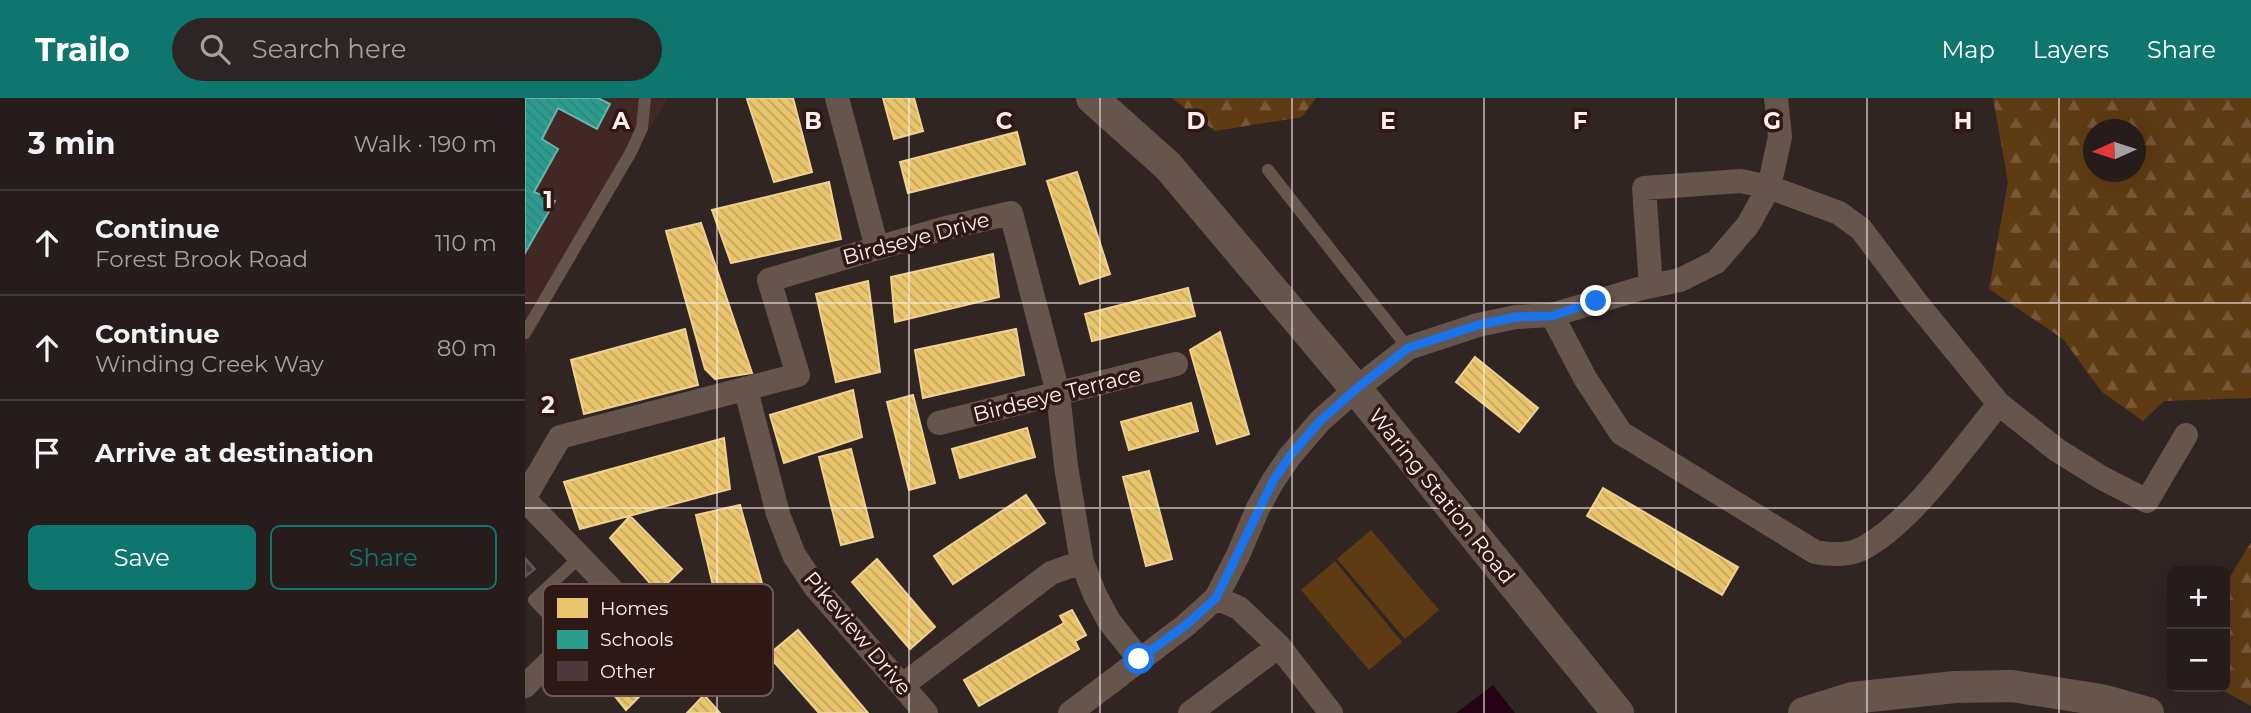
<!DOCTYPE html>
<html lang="en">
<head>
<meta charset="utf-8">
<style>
  :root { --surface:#251c1b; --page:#2d2524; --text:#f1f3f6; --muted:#a3a1a3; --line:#423a3a; --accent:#0f766e }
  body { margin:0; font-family:Montserrat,sans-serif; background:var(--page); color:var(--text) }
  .controls { position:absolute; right:21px; bottom:21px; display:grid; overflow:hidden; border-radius:10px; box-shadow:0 7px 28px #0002 }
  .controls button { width:63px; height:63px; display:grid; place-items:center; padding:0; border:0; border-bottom:2px solid var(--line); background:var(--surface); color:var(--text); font:35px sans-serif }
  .compass { position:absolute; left:1558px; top:21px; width:63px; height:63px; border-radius:50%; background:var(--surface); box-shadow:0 7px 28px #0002; rotate:267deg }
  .stop { position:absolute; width:21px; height:21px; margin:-16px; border:5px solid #1a73e8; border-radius:50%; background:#fff }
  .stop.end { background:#1a73e8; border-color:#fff; box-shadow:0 2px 7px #0008 }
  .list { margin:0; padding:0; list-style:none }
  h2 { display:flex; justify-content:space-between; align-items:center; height:91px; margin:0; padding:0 28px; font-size:30px }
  h2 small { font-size:23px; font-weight:400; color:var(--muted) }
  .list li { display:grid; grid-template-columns:46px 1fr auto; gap:21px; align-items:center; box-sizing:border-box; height:105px; padding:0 28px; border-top:2px solid var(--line) }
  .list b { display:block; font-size:26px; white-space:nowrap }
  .list p { margin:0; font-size:23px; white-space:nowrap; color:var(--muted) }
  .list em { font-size:23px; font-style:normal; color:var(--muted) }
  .actions { display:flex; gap:14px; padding:21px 28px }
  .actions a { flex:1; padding:16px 0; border:2px solid var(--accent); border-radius:10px; text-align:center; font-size:24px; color:var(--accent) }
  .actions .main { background:var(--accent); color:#fff }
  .icon { flex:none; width:38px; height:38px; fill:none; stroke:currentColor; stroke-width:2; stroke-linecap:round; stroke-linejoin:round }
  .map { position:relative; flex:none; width:1726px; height:615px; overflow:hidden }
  header { display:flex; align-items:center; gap:42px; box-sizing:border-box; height:98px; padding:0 35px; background:var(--accent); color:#fff }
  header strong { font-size:33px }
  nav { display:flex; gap:38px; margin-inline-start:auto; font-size:24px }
  .search { width:490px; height:63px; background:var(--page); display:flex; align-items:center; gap:18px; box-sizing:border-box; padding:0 24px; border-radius:38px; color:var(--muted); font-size:26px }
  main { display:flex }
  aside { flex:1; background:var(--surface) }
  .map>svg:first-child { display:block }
</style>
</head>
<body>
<header>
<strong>Trailo</strong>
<div class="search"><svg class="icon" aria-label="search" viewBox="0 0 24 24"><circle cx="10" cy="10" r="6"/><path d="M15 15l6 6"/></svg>Search here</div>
<nav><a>Map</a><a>Layers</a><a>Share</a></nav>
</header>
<main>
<aside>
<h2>3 min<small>Walk · 190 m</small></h2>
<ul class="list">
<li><svg class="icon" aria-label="ahead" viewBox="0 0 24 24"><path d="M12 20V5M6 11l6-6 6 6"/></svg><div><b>Continue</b><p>Forest Brook Road</p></div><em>110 m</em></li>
<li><svg class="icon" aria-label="ahead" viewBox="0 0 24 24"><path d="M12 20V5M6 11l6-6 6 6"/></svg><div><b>Continue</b><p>Winding Creek Way</p></div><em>80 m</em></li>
<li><svg class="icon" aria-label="arrive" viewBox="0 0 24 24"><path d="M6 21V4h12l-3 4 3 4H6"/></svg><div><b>Arrive at destination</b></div></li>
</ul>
<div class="actions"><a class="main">Save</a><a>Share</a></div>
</aside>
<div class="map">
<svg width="1726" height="615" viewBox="0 0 1726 615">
  <defs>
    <pattern id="forest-firs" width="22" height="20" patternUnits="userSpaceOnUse" patternTransform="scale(1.75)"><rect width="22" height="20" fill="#5f3b14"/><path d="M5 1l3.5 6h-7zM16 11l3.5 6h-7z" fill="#775836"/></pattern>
    <pattern id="homes-back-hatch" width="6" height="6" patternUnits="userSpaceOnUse" patternTransform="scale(1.75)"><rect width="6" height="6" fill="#e9c46a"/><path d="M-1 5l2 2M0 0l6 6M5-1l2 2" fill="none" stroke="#c2a561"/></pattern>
    <pattern id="schools-back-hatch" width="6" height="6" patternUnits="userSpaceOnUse" patternTransform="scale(1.75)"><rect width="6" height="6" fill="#2a9d8f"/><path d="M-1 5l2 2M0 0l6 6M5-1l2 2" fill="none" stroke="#348379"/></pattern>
    <pattern id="building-back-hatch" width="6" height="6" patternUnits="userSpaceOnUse" patternTransform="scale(1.75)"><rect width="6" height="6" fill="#4d383b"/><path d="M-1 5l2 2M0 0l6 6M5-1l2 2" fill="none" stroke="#685558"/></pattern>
  </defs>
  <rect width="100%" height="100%" fill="#312524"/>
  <path fill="#422824" d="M0,0h142l-142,250z"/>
  <path fill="url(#forest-firs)" fill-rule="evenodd" d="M647,0h144l-14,19 -87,14z
    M1468,0h258v300l-87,3 -21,20 -41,-29 -39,-53 -74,-50 19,-107zM1568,32h42v42h-42z
    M1726,444v164l-34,-19h8v-102z"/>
  <path fill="#5f3b14" d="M846,432l68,80 -34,29 -68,-80z
    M810,463l67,81 -33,28 -68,-80z"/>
  <path fill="#230314" d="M968,587l22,28h-59z"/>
  <path fill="url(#homes-back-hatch)" stroke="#efd191" stroke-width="2" d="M227,0h41l19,74 -38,10 -27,-83z
    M358,0h31l9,33 -29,8z
    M492,34l8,32 -117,29 -8,-31z
    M552,74l33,102 -30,10 -33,-103z
    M304,84l12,57 -110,24 -19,-53z
    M176,125l51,150 -37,6 -10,-10 -39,-138z
    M468,156l6,43 -104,25 -4,-45z
    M343,183l12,91 -44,10 -20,-88z
    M663,190l7,28 -103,25 -7,-27z
    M160,231l13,56 -114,29 -13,-54z
    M491,231l8,46 -101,23 -8,-48z
    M695,234l29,102 -32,10 -27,-94z
    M950,259l63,51 -19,24 -63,-50z
    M328,292l9,47 -78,26 -14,-48z
    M388,297l22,88 -26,7 -22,-88z
    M666,305l7,28 -69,19 -8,-28z
    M502,330l8,29 -75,21 -8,-29z
    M199,340l6,51 -150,40 -16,-47z
    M326,351l22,88 -32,8 -22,-88z
    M624,373l23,88 -26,7 -23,-89z
    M1078,390l135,79 -16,28 -135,-79z
    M501,397l19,28 -92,61 -19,-28z
    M215,407l29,103 -46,19 -27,-112z
    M105,418l52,53 -24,23 -48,-54z
    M352,461l58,68 -25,22 -58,-67z
    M168,500l24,20 -91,92 -29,-36z
    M547,512l14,25 -11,6 4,8 -100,57 -15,-26 100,-57 -4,-7z
    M273,532l70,83h-49l-51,-58z
    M179,597l16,18h-33z"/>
  <path fill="url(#schools-back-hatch)" stroke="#6ab5ab" stroke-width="2" d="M0,0h73l12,6 -13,25 -39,-21 -16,31 16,10 -24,43 21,9 -30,52z"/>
  <path fill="url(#building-back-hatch)" stroke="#635858" stroke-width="2" d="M0,460l10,11 -10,8z"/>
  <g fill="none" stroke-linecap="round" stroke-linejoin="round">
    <path stroke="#66554d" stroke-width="12" d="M743,72l140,178
      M0,235l106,-181 11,-24 3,-30
      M47,543l-38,-41 46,-43"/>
    <path stroke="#66554d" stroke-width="24" d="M312,0l40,150
      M1126,188l-7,-98 97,-7 28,6 70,26 22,16 55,73 83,102 58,46 45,28 45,23 39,-66
      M1027,217l33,63 36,55 194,119c18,3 36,4 52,-6 49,-29 95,-97 132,-142
      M221,292l32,124 16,41 22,33 110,125
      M414,325l237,-59
      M0,399l35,-60 238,-62 -29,-95 173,-51 69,-16 47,180 8,73 16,96 13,33 14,26 30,38
      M0,402l93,96 -93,90
      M691,500l23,10 40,38 52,67
      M378,587l148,-112 31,-11
      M545,615l116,-88 30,-27 22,-43 20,-47 15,-27 17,-25 30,-35 36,-32 52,-41 70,-23 38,-8 36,-2 90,-27 38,-8 36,-18 32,-37 21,-38 11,-50 -4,-39
      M665,615l89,-67"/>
    <path stroke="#66554d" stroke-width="32" d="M567,0l76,68 188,223 262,324
      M1279,615l48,-15 103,-11 57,-1 89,14 47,13"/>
  </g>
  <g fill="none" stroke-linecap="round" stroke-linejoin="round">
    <path stroke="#1a73e8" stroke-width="9" d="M614,561l47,-34 30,-27 57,-117 17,-25 30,-35 36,-32 52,-41 70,-23 38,-8 36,-1 44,-15"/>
  </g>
  <path fill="none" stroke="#feeeec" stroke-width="2" stroke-opacity="0.55" d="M192,0v615M384,0v615M575,0v615M767,0v615M959,0v615M1151,0v615M1342,0v615M1534,0v615M0,205h1726M0,410h1726"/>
  <g text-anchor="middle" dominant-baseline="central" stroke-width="7" stroke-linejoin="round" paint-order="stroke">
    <g font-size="21" fill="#feeeec" stroke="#2d1815">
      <text transform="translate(391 140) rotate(-15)">Birdseye Drive</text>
      <text transform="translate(532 296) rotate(-14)">Birdseye Terrace</text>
      <text transform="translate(917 398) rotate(51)">Waring Station Road</text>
      <text transform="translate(333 535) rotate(50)">Pikeview Drive</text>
    </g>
  </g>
  <rect x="18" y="486" width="230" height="112" rx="10" fill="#2d1815" stroke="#6c5856" stroke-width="2"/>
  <rect x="32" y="500" width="31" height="20" fill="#e9c46a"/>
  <rect x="32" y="532" width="31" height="19" fill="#2a9d8f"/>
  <rect x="32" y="563" width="31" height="20" fill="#4d383b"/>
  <g font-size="19" fill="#feeeec">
    <text x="75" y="517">Homes</text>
    <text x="75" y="548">Schools</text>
    <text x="75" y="580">Other</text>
  </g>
  <g font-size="23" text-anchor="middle" font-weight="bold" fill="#feeeec" stroke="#2d1815" stroke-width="7" stroke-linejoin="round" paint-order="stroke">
    <text x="96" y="31">A</text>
    <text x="288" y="31">B</text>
    <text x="479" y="31">C</text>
    <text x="671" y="31">D</text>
    <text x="863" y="31">E</text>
    <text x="1055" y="31">F</text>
    <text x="1247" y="31">G</text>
    <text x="1438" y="31">H</text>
    <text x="23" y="110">1</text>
    <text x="23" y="315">2</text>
  </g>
</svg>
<div class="controls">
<button>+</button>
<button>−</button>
</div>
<svg class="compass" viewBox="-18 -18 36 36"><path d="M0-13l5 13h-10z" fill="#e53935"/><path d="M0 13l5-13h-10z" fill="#a3a1a3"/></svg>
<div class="stop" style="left:614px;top:561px"></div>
<div class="stop end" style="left:1071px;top:203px"></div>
</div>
</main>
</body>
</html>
